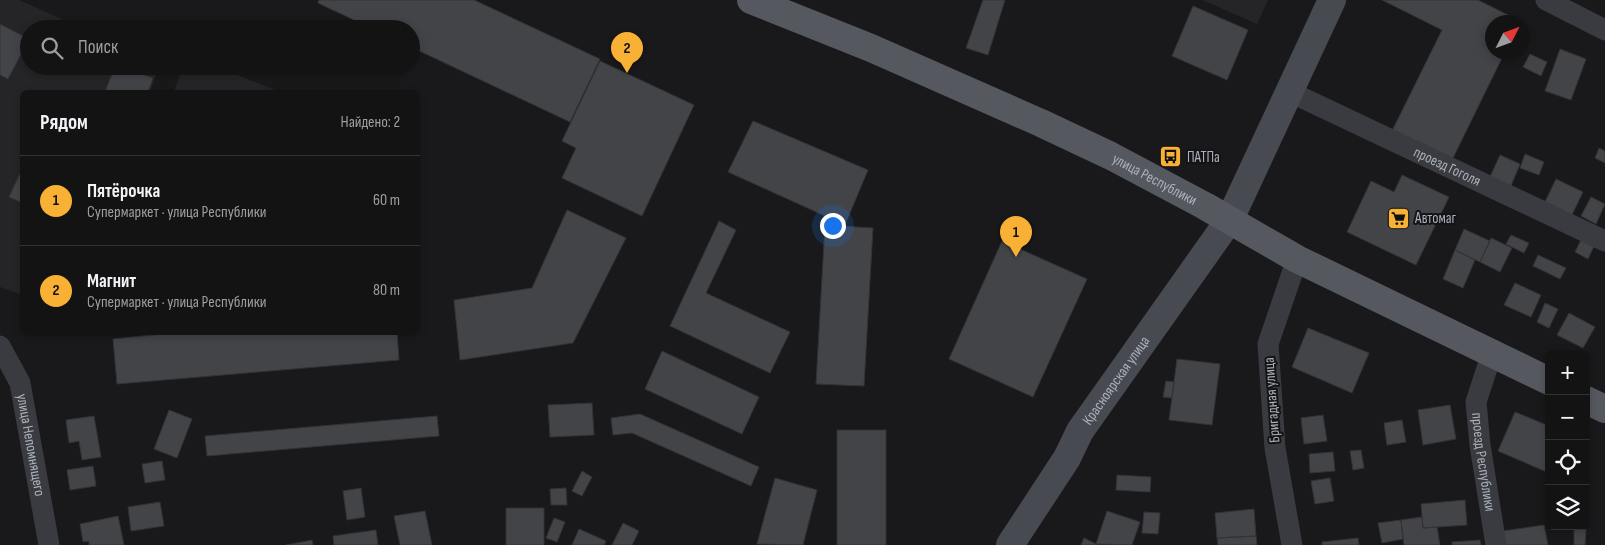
<!DOCTYPE html>
<html lang="ru">
<head>
<meta charset="utf-8">
<style>
  :root { --surface:#131314; --page:#202022; --text:#f1f3f6; --muted:#9d9ea0; --line:#323234; --accent:#f8b134 }
  body { margin:0; font-family:"Sofia Sans Condensed",sans-serif; background:var(--page); color:var(--text) }
  .controls { position:absolute; right:15px; bottom:15px; display:grid; overflow:hidden; border-radius:8px; box-shadow:0 2px 8px #0003 }
  .controls button { width:45px; height:45px; display:grid; place-items:center; padding:0; border:0; border-bottom:1px solid var(--line); background:var(--surface); color:var(--text); font:25px sans-serif }
  .compass { position:absolute; left:1485px; top:15px; width:45px; height:45px; border-radius:50%; background:var(--surface); box-shadow:0 2px 8px #0003; rotate:48deg }
  .you { position:absolute; left:832px; top:225px; width:18px; height:18px; margin:-12px; border:4px solid #fff; border-radius:50%; background:#1a73e8; box-shadow:0 0 0 8px #1a73e833 }
  .badge { display:grid; place-items:center; width:32px; height:32px; border-radius:50%; background:var(--accent); color:#111; font-size:16px; font-weight:700 }
  .pin { position:absolute; translate:-50% -41px; filter:drop-shadow(0 1px 2px #0008) }
  .pin::after { content:''; position:absolute; top:26px; width:18px; height:15px; background:inherit; clip-path:polygon(0 0,100% 0,50% 100%) }
  .list { margin:0; padding:0; list-style:none }
  h2 { display:flex; justify-content:space-between; align-items:center; height:65px; margin:0; padding:0 20px; font-size:21px }
  h2 small { font-size:16px; font-weight:400; color:var(--muted) }
  .list li { display:grid; grid-template-columns:32px 1fr auto; gap:15px; align-items:center; box-sizing:border-box; height:90px; padding:0 20px; border-top:1px solid var(--line) }
  .list b { display:block; font-size:19px; white-space:nowrap }
  .list p { margin:0; font-size:16px; white-space:nowrap; color:var(--muted) }
  .list em { font-size:16px; font-style:normal; color:var(--muted) }
  .icon { flex:none; width:28px; height:28px; fill:none; stroke:currentColor; stroke-width:2; stroke-linecap:round; stroke-linejoin:round }
  .map { position:relative; flex:none; width:1605px; height:545px; overflow:hidden }
  .search { position:absolute; background:var(--surface); box-shadow:0 2px 8px #0003; left:20px; top:20px; width:400px; height:55px; display:flex; align-items:center; gap:12px; box-sizing:border-box; padding:0 18px; border-radius:28px; color:var(--muted); font-size:19px }
  .panel { position:absolute; background:var(--surface); box-shadow:0 2px 8px #0003; left:20px; top:90px; width:400px; height:245px; border-radius:8px }
  .map>svg:first-child { display:block }
</style>
</head>
<body>
<div class="map">
<svg width="1605" height="545" viewBox="0 0 1605 545">
  <rect width="100%" height="100%" fill="#19191b"/>
  <path fill="#252528" d="M0,0h19l65,29h-55v37h130l-9,26h-128v203l-22,-8z
    M1202,0h66l-11,24z
    M183,66h32l65,26h-106z"/>
  <path fill="#434448" stroke="#333337" d="M319,0h155l126,59 -30,63 -159,-75v-18h-38l-55,-26z
    M983,0h22l-17,55 -22,-7z
    M1382,0h96l42,21v1h-28v30h13l-53,108 -60,-29 50,-101z
    M1193,6l55,24 -21,50 -55,-24z
    M0,24l29,15 -21,40 -8,-4z
    M1560,49l26,10 -15,41 -26,-9z
    M1530,54l17,8 -6,14 -18,-9z
    M600,61l94,44 -52,111 -80,-38 14,-30 -14,-7z
    M115,66h4l34,12 -5,14h-43z
    M753,121l115,49 -23,55 -117,-53z
    M1599,148l6,3v12l-10,-5z
    M1525,154l19,8 -5,13 -19,-7z
    M1500,155l20,9 -10,24 -21,-9z
    M22,169v34l-13,-6z
    M1402,175l47,22 -33,68 -69,-33 24,-51 23,11z
    M1556,179l27,13 -13,27 -27,-13z
    M1591,197l14,7 -9,20 -15,-8z
    M567,210l59,28 -53,105 -113,17 -6,-60 78,-12z
    M719,221l17,9 -30,63 84,39 -20,41 -100,-47z
    M825,225l48,3 -9,158 -48,-2z
    M1464,229l26,12 -10,21 -25,-12z
    M1511,235l18,8 -5,10 -18,-9z
    M1491,238l21,10 -12,24 -20,-10z
    M1582,238l13,6 -7,15 -13,-7z
    M1002,241l85,38 -54,118 -84,-38z
    M1455,250l20,10 -12,28 -20,-9z
    M1538,255l28,13 -6,11 -27,-13z
    M1515,283l26,12 -10,22 -27,-12z
    M1545,303l13,6 -9,19 -12,-6z
    M1569,313l26,14 -12,21 -26,-13z
    M1308,328l61,25 -17,40 -60,-26z
    M185,332h212l2,28 -282,24 -4,-45z
    M662,351l97,46 -17,37 -97,-45z
    M1177,359l43,5 -8,61 -43,-5z
    M1166,381l8,1 -2,16 -9,-1z
    M592,403l2,32 -44,2 -2,-32z
    M1450,405l6,34 -33,6 -5,-35z
    M169,410l23,9 -15,39 -23,-9z
    M1515,412l34,14v47l-51,-22z
    M640,414l119,53 -8,19 -119,-53 -19,2 -2,-17z
    M1323,415l4,26 -23,3 -3,-26z
    M94,416l7,41 -19,3 -3,-19 -10,2 -3,-23z
    M437,416l2,20 -232,20 -2,-20z
    M1402,420l4,22 -19,3 -3,-22z
    M837,430h49v115h-49z
    M1361,450l3,18 -11,2 -3,-19z
    M1333,452l2,19 -25,2 -1,-19z
    M162,461l3,19 -20,3 -3,-19z
    M93,466l3,20 -26,4 -3,-20z
    M582,471l10,6 -10,19 -10,-5z
    M1117,475l34,2 -1,15 -34,-2z
    M775,478l42,12 -14,55 -46,-1z
    M1330,478l4,23 -19,3 -4,-23z
    M361,488l4,29 -18,3 -4,-29z
    M566,488l1,17h-16l-1,-16z
    M1465,500l2,25 -44,3 -2,-24z
    M160,502l4,24 -33,5 -3,-24z
    M506,508h38v37h-38z
    M1254,509l2,27 -39,2 -2,-25z
    M425,511l7,34h-32l-6,-29z
    M1107,511l33,11 -8,23 -36,-1z
    M1144,512l16,1 -2,21 -16,-1z
    M118,516l6,29h-35v-4l-6,1 -3,-18z
    M1422,517l1,11 14,-1 3,18h-36l-3,-25z
    M554,518l11,4 -8,20 -11,-4z
    M1401,520l2,19 -21,4 -4,-20z
    M623,523l16,8 -7,14h-20z
    M1544,525l4,20h-42l-3,-14z
    M1574,527l12,1 -1,17h-11z
    M579,529l27,12 -2,4h-32z
    M376,530l2,15h-44l-1,-9z
    M1256,536l1,9h-39l-1,-7z
    M1084,538l12,6 3,1h-18z
    M1358,538l1,7h-37v-3z
    M312,540l1,5h-27z
    M1480,540l1,5h-29v-3z"/>
  <g fill="none" stroke-linecap="round" stroke-linejoin="round">
    <g stroke="#393b40" stroke-width="21">
      <path d="M1546,0l59,30"/>
      <path id="s1" d="M1290,92l315,149"/>
      <path id="s2" d="M0,346l20,37 29,162"/>
      <path id="s3" d="M1492,353l-16,49 4,43 16,100"/>
      <path d="M1292,545l-17,-97 -7,-104 29,-85"/>
    </g>
    <path stroke="#474a50" stroke-width="28" id="s4" d="M1010,545l57,-87 13,-27 150,-212 102,-219"/>
    <g stroke="#55585f" stroke-width="28">
      <path id="s5" d="M751,0l120,48 170,75 70,33 94,50 92,53 252,122"/>
      <path d="M1586,400l19,9"/>
    </g>
  </g>
  <defs>
    <symbol id="bus-square" viewBox="-11 -11 22 22"><rect x="-9" y="-9" width="18" height="18" rx="4" fill="#f8b134" stroke="#141416"/><path d="M-5-6H5V4H4V6H2V4H-2V6H-4V4H-5ZM-3.5-4V0h7V-4ZM-3.5 1.2v1.5H-2V1.2ZM2 1.2v1.5H3.5V1.2Z" fill="#111"/></symbol>
    <symbol id="supermarket-square" viewBox="-11 -11 22 22"><rect x="-9" y="-9" width="18" height="18" rx="4" fill="#f8b134" stroke="#141416"/><path d="M-6-5.5h2.5l.6 2H6L4.5 2H-2.5L-4.4-4H-6ZM-1.5 3.2a1.3 1.3 0 1 0 .1 0ZM3 3.2a1.3 1.3 0 1 0 .1 0Z" fill="#111"/></symbol>
  </defs>
  <g fill-rule="evenodd">
    <use href="#bus-square" x="1158" y="144" width="25" height="25"/>
    <use href="#supermarket-square" x="1386" y="206" width="25" height="25"/>
  </g>
  <g text-anchor="middle" dominant-baseline="central" stroke-width="4" stroke-linejoin="round" paint-order="stroke">
    <g font-size="15" fill="#abb0bb" stroke="#141416" text-anchor="start">
      <text x="1187" y="157">ПАТПа</text>
      <text x="1415" y="218">Автомаг</text>
    </g>
    <g font-size="15" fill="#abb0bb" stroke="#141416">
      <text stroke="none"><textPath href="#s1" startOffset="174">проезд Гоголя</textPath></text>
      <text stroke="none"><textPath href="#s5" startOffset="442">улица Республики</textPath></text>
      <text stroke="none"><textPath href="#s4" startOffset="196">Красноярская улица</textPath></text>
      <text transform="translate(1272 400) rotate(-94)">Бригадная улица</text>
      <text stroke="none"><textPath href="#s2" startOffset="105">улица Непомнящего</textPath></text>
      <text stroke="none"><textPath href="#s3" startOffset="112">проезд Республики</textPath></text>
    </g>
  </g>
</svg>
<div class="controls">
<button>+</button>
<button>−</button>
<button><svg class="icon" aria-label="locate" viewBox="0 0 24 24"><circle cx="12" cy="12" r="6"/><path d="M12 2v4M12 18v4M2 12h4M18 12h4"/></svg></button>
<button><svg class="icon" aria-label="layers" viewBox="0 0 24 24"><path d="M12 4l9 5-9 5-9-5zM3 14l9 5 9-5"/></svg></button>
</div>
<svg class="compass" viewBox="-18 -18 36 36"><path d="M0-13l5 13h-10z" fill="#e53935"/><path d="M0 13l5-13h-10z" fill="#9d9ea0"/></svg>
<div class="you"></div>
<div class="pin badge" style="left:1016px;top:257px">1</div>
<div class="pin badge" style="left:627px;top:73px">2</div>
<div class="search"><svg class="icon" aria-label="search" viewBox="0 0 24 24"><circle cx="10" cy="10" r="6"/><path d="M15 15l6 6"/></svg>Поиск</div>
<section class="panel">
<h2>Рядом<small>Найдено: 2</small></h2>
<ul class="list">
<li><span class="badge">1</span><div><b>Пятёрочка</b><p>Супермаркет · улица Республики</p></div><em>60 m</em></li>
<li><span class="badge">2</span><div><b>Магнит</b><p>Супермаркет · улица Республики</p></div><em>80 m</em></li>
</ul>
</section>
</div>
</body>
</html>
